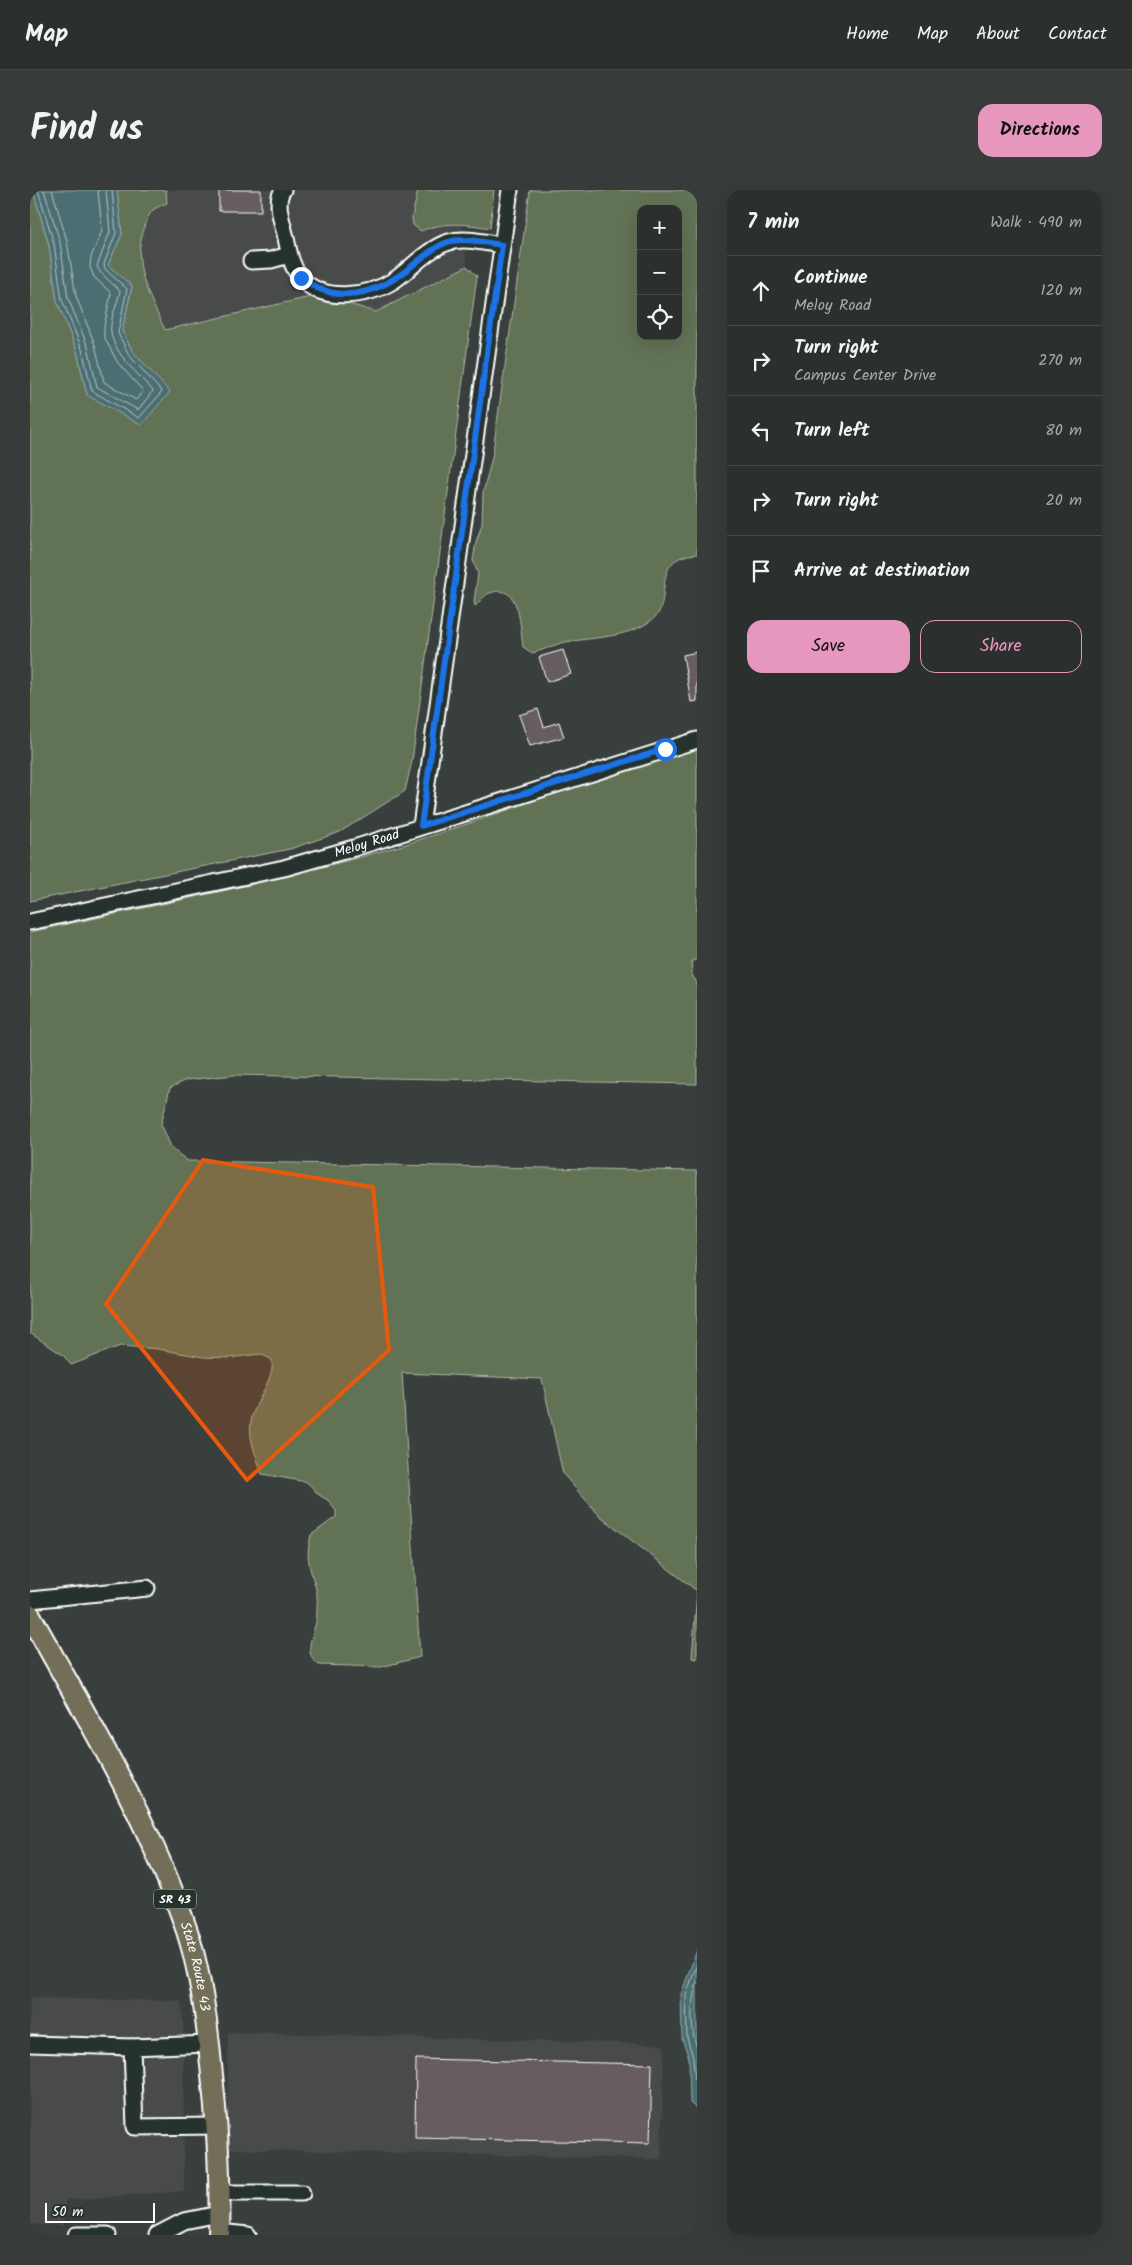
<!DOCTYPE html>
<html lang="en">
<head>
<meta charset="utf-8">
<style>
  :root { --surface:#2b2f2e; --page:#373b3a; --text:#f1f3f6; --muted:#a6a9aa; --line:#474a4a; --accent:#e797bd }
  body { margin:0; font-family:Kalam,sans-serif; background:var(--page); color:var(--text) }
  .controls { position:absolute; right:15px; top:15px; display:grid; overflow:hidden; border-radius:10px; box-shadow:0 5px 20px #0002 }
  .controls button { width:45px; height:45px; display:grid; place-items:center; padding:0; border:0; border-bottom:1px solid var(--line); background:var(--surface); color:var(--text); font:25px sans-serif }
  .scale { position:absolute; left:15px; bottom:12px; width:110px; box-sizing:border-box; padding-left:5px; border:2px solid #fff; border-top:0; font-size:14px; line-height:18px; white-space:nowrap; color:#fff; -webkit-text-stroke:4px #26332d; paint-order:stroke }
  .stop { position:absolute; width:15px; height:15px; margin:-11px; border:4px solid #1a73e8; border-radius:50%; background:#fff }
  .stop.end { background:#1a73e8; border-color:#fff; box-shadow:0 1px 5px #0008 }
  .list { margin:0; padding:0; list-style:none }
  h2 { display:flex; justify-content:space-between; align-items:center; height:65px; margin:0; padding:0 20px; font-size:21px }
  h2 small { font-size:16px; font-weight:400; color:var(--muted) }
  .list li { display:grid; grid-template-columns:32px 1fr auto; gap:15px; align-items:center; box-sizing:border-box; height:70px; padding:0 20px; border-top:1px solid var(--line) }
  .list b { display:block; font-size:19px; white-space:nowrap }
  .list p { margin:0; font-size:16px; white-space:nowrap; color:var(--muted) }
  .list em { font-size:16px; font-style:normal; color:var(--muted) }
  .actions { display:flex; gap:10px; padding:15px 20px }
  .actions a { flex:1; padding:11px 0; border:1px solid var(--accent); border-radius:15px; text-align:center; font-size:18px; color:var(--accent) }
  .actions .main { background:var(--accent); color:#111 }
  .icon { flex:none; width:28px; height:28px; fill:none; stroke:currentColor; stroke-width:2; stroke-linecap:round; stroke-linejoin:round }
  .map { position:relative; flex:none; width:667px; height:2045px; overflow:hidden; border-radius:15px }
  header { display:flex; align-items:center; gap:30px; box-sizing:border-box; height:70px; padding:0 25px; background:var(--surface); border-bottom:1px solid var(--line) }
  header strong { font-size:24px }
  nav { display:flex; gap:28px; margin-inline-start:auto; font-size:18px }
  .intro { display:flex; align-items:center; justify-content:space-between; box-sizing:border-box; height:120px; padding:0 30px }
  h1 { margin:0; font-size:35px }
  .button { padding:12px 22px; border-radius:15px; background:var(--accent); color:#111; font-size:18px; font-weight:700 }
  main { display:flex; gap:30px; padding:0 30px }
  aside { flex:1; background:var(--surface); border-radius:15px; box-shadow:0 5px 20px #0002 }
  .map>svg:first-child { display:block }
</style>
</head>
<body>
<header>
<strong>Map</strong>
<nav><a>Home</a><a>Map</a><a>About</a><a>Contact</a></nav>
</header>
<div class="intro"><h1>Find us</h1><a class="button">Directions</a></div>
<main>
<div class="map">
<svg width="667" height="2045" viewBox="0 0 667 2045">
  <rect width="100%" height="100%" fill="#393f3d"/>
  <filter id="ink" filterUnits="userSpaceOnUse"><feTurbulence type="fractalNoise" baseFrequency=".02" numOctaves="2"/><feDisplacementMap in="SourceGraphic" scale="10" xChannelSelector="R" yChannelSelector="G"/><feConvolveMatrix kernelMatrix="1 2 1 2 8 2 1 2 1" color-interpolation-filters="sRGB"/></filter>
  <g filter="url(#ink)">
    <path fill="#4a4c4c" d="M136,0h252l-6,27 9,14 12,-5 30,-2 4,42 -91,46 -57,-17 -154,35 -21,-47 -4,-15 -1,-22 6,-23 8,-13 13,-7z
      M0,1808l150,3 3,13 1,177 -119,9 -2,26 -33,-2z
      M198,1842l423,12 13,2 -3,113 -433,-10z"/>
    <path fill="#627254" stroke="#b0b8aa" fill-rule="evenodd" d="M0,0h3l16,55 8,56 20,50 10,44 82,-3 -36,-40 -11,-21 10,-44 -24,-22 14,-31 -5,-44h49l1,13c-5,2 -10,4 -14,7 -6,6 -9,16 -11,25 -9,34 9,64 23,95l154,-35 57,17 91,-46 10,10 -65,485 -7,30 -65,41 -50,17 -260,52z
      M388,0h76l-4,38c-23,-4 -46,-7 -69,3l-8,-6 -1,-8z
      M500,0h167v364c-49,3 -22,47 -44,65 -24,20 -64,18 -92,24 -10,3 -19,8 -29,10l-9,-6c-3,-19 -2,-66 -33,-54 -5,1 -10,9 -15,13l-1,-5 4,-27 -5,-14 3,-18 6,-18 1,-31 9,-35zM611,19h37v127h-37z
      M667,558v211l-5,2 -1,12 6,10v101l-463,-9 -48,5 -16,8 -9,36 11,25 16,12 509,10v488l-5,-1 5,-67 -98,-76 -36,-41 -21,-95 -140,-6 18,284 -39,10 -62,-2c-15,-11 -8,-24 -4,-39 2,-6 2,-13 2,-19 2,-19 -6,-28 -8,-45 -2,-10 0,-18 2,-27l25,-18v-6l-7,-10 -10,-6 -12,-13 -45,-8c-5,-17 -14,-34 -11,-53 2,-17 27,-47 20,-62l-11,-5 -31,4 -26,-1 -45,-8 -38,-3 -49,19 -8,-10 -33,-22v-401c126,-27 253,-51 376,-88 97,-30 192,-69 291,-96z"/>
    <path fill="#4c6e73" stroke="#94a8ab" d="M3,0h84l5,44 -14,31 24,21 -10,45 11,21 37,40 -29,33 -54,-30 -10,-44 -20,-50 -8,-56z
      M667,1760v159l-7,-6 -1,-45 -7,-19 -1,-45z"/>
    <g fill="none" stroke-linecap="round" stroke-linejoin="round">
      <path stroke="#b7c5c7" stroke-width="1" d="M8,0l16,54 8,56 20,49 10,42 47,27 23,-26 -33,-37 -11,-22 9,-44 -22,-20 -1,-5 12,-31 -4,-43
        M14,0l16,52 8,56 20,49 9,40 41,23 15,-19c-13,-16 -39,-36 -42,-59 -2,-12 7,-29 9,-41l-20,-19 -3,-6 13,-34 -4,-42
        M22,0l15,51 9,55 19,49 9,37 32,18 7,-9 -25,-28 -14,-26v-10l7,-34 -17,-16 -4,-10 1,-10 11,-26 -4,-41
        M667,1774l-11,31 1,43 6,19 4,45
        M667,1792c-7,20 -7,46 0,66"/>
    </g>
    <path fill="#665c62" stroke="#fff" d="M189,0h42v21h-42z
      M533,460l8,24 -24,8 -8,-25z
      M667,462v49l-6,1 -8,-47z
      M508,519l6,18 15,-5 5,15 -34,9 -11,-31z
      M386,1869l236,5 -2,79 -235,-5z"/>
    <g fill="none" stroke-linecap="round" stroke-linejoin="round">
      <defs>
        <g id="minor">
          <path d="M253,0c-9,12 0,34 3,48 3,14 5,28 14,39 21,26 67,20 93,4 18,-12 35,-33 56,-39 16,-5 37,1 53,3"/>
          <path d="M221,71l20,-1 18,-5"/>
          <path d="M391,636l89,-636"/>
          <path id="s1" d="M0,732l254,-54 70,-20 343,-108"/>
          <path d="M0,1410l117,-12"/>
          <path d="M0,1854l102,3"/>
          <path d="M179,1854l-77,3 3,80 82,-1"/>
          <path d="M189,2003h83"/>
          <path d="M189,2042l29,3"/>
          <path d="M46,2045h32"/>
          <path d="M127,2045l27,-14 35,-7"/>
        </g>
        <g id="major">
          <path id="s2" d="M0,1425c57,103 119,204 157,316 14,43 20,89 24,134 6,56 10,113 8,170"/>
        </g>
      </defs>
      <use href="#minor" stroke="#fff" stroke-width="19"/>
      <use href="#major" stroke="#fff" stroke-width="24"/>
      <use href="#minor" stroke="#26332d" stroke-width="15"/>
      <use href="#major" stroke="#726e59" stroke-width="20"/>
    </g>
  </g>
  <g fill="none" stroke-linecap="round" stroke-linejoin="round" filter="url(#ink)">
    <path stroke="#1a73e8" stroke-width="6" d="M271,88c35,27 73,17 106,-8 13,-10 26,-23 41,-28 16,-5 38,1 54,3l-81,581 244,-77"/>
  </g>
  <path fill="#e8590c" fill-opacity="0.2" stroke="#e8590c" stroke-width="4" stroke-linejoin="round" d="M173,970l170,27 16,163 -142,130 -141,-176z"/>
  <g text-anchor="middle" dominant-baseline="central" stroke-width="4" stroke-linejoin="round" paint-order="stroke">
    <rect fill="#26332d" stroke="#bec2c0" stroke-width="1" x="124" y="1699.5" width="42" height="19" rx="4"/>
    <g font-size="12" font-weight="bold" fill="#fff">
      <text x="145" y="1709">SR 43</text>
    </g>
    <g font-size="14" fill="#fff" stroke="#26332d">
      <text stroke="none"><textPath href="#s1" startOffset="346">Meloy Road</textPath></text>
      <text stroke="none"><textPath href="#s2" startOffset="390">State Route 43</textPath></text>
    </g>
  </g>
</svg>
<div class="controls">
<button>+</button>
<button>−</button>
<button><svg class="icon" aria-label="locate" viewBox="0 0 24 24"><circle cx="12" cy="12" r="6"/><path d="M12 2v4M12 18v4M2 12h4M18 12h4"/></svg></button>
</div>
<div class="scale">50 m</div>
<div class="stop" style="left:635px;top:559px"></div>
<div class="stop end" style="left:271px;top:88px"></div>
</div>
<aside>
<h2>7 min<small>Walk · 490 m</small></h2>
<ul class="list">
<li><svg class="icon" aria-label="ahead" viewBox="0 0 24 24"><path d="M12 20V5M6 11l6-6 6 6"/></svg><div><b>Continue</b><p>Meloy Road</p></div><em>120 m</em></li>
<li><svg class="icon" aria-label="right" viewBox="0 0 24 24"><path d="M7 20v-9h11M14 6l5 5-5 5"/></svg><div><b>Turn right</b><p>Campus Center Drive</p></div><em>270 m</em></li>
<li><svg class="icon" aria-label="left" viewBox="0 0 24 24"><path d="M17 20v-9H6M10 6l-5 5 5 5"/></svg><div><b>Turn left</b></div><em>80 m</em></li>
<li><svg class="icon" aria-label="right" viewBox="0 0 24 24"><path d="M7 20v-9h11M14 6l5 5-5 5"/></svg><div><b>Turn right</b></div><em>20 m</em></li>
<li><svg class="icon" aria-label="arrive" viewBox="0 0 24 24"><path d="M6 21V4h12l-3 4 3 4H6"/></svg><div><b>Arrive at destination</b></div></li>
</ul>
<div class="actions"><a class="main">Save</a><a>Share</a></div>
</aside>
</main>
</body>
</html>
